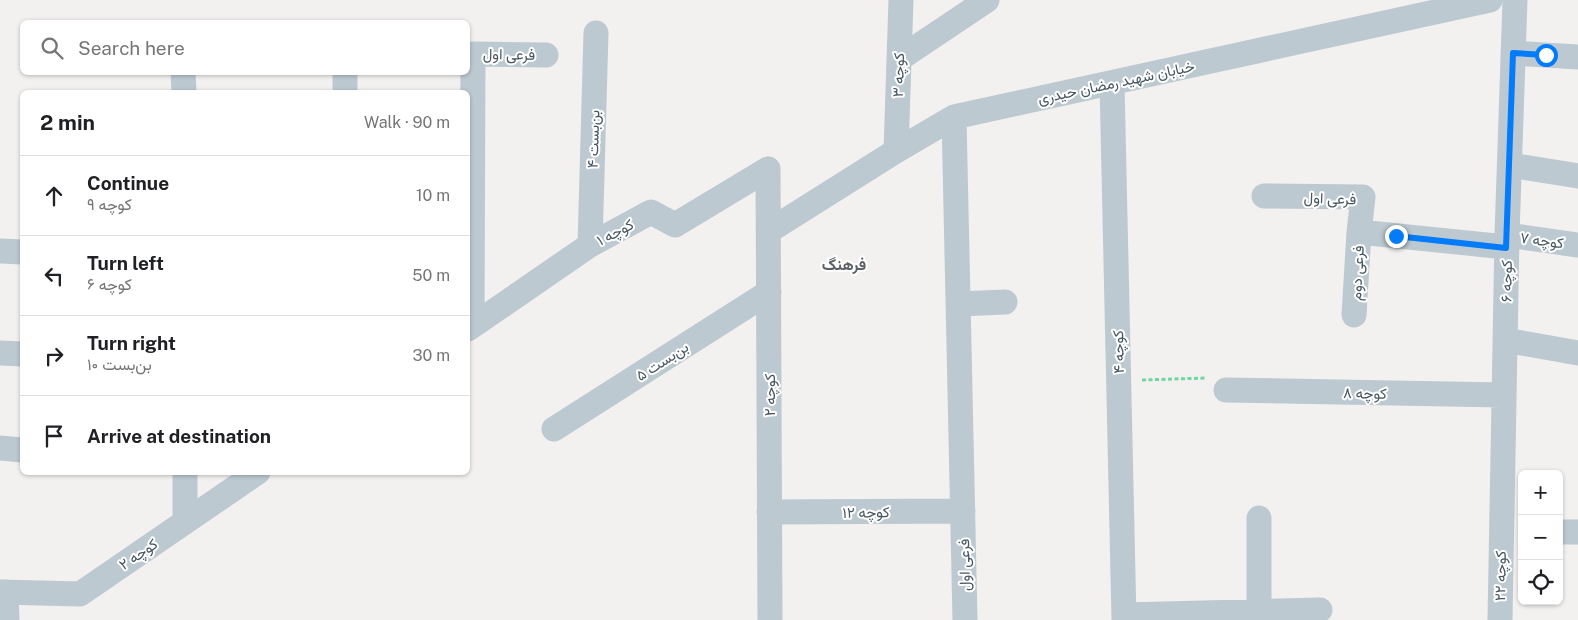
<!DOCTYPE html>
<html lang="en">
<head>
<meta charset="utf-8">
<style>
  :root { --surface:#fff; --page:#f2f2f2; --text:#202124; --muted:#757577; --line:#e0e0e0 }
  body { margin:0; font-family:"Public Sans",Vazirmatn,sans-serif; background:var(--page); color:var(--text) }
  .controls { position:absolute; right:15px; bottom:15px; display:grid; overflow:hidden; border-radius:8px; box-shadow:0 1px 4px #0004 }
  .controls button { width:45px; height:45px; display:grid; place-items:center; padding:0; border:0; border-bottom:1px solid var(--line); background:var(--surface); color:var(--text); font:25px sans-serif }
  .stop { position:absolute; width:15px; height:15px; margin:-11px; border:4px solid #047bf9; border-radius:50%; background:#fff }
  .stop.end { background:#047bf9; border-color:#fff; box-shadow:0 1px 5px #0008 }
  .list { margin:0; padding:0; list-style:none }
  h2 { display:flex; justify-content:space-between; align-items:center; height:65px; margin:0; padding:0 20px; font-size:21px }
  h2 small { font-size:16px; font-weight:400; color:var(--muted) }
  .list li { display:grid; grid-template-columns:32px 1fr auto; gap:15px; align-items:center; box-sizing:border-box; height:80px; padding:0 20px; border-top:1px solid var(--line) }
  .list b { display:block; font-size:19px; white-space:nowrap }
  .list p { margin:0; font-size:16px; white-space:nowrap; color:var(--muted) }
  .list em { font-size:16px; font-style:normal; color:var(--muted) }
  .icon { flex:none; width:28px; height:28px; fill:none; stroke:currentColor; stroke-width:2; stroke-linecap:round; stroke-linejoin:round }
  .map { position:relative; flex:none; width:1578px; height:620px; overflow:hidden }
  .search { position:absolute; background:var(--surface); box-shadow:0 1px 4px #0004; left:20px; top:20px; width:450px; height:55px; display:flex; align-items:center; gap:12px; box-sizing:border-box; padding:0 18px; border-radius:8px; color:var(--muted); font-size:19px }
  .panel { position:absolute; background:var(--surface); box-shadow:0 1px 4px #0004; left:20px; top:90px; width:450px; height:385px; border-radius:8px }
  .map>svg:first-child { display:block }
</style>
</head>
<body>
<div class="map">
<svg width="1578" height="620" viewBox="0 0 1578 620">
  <rect width="100%" height="100%" fill="#f3f0f0"/>
  <g fill="none" stroke-linecap="round" stroke-linejoin="round">
    <path stroke="#6ed79e" stroke-width="3" stroke-dasharray="4 2.5" stroke-linecap="butt" d="M1142,380l64,-2"/>
    <path stroke="#bcc9d1" stroke-width="25" d="M1513,53l65,4
      M899,59l88,-59
      M183,72l1,20
      M1112,83l12,537
      M345,92v-20
      M954,117l11,503
      M896,151l5,-151
      M1510,165l68,11
      M768,169l2,451
      M1264,196l99,1 -4,35 -5,83
      M769,231l127,-80 58,-34 536,-117
      M1359,232l147,15
      M1507,235l71,10
      M590,245l6,-212
      M0,251l22,1
      M958,304l47,-2
      M472,326l1,-272 73,1
      M468,329l122,-84 61,-33 24,13 93,-56
      M1505,340l73,13
      M0,353l22,1
      M1226,390l277,5
      M554,429l215,-137
      M0,448l22,2
      M185,472v50
      M769,512l194,-1
      M1559,532h19
      M0,592l80,2 178,-122
      M6,592l1,28
      M1259,611v-93
      M1124,615l196,-5
      M1500,620l7,-385 8,-235"/>
  </g>
  <g fill="none" stroke-linecap="round" stroke-linejoin="round">
    <path stroke="#047bf9" stroke-width="6" d="M1396,236l110,12 7,-195 33,2"/>
  </g>
  <g text-anchor="middle" dominant-baseline="central" stroke-width="4" stroke-linejoin="round" paint-order="stroke">
    <g font-size="15" fill="#465560" stroke="#fff">
      <text transform="translate(509 54) rotate(1)">فرعی اول</text>
      <text transform="translate(898 75) rotate(-88)">کوچه ۳</text>
      <text transform="translate(1116 82) rotate(-12)">خیابان شهید رمضان حیدری</text>
      <text transform="translate(593 139) rotate(-88)">بن‌بست ۴</text>
      <text transform="translate(1330 198) rotate(2)">فرعی اول</text>
      <text transform="translate(615 232) rotate(-28)">کوچه ۱</text>
      <text transform="translate(1542 240) rotate(8)">کوچه ۷</text>
      <text transform="translate(1357 273) rotate(-87)">فرعی دوم</text>
      <text transform="translate(1506 281) rotate(-89)">کوچه ۶</text>
      <text transform="translate(1118 352) rotate(-91)">کوچه ۴</text>
      <text transform="translate(662 361) rotate(-33)">بن‌بست ۵</text>
      <text transform="translate(1365 393) rotate(1)">کوچه ۸</text>
      <text transform="translate(769 395) rotate(-90)">کوچه ۲</text>
      <text transform="translate(866 512) rotate(-1)">کوچه ۱۲</text>
      <text transform="translate(138 554) rotate(-34)">کوچه ۲</text>
      <text transform="translate(964 565) rotate(-91)">فرعی اول</text>
      <text transform="translate(1500 576) rotate(-89)">کوچه ۲۲</text>
    </g>
    <g font-size="16" font-weight="bold" fill="#5c6166" stroke="#fff">
      <text x="844" y="264">فرهنگ</text>
    </g>
  </g>
</svg>
<div class="controls">
<button>+</button>
<button>−</button>
<button><svg class="icon" aria-label="locate" viewBox="0 0 24 24"><circle cx="12" cy="12" r="6"/><path d="M12 2v4M12 18v4M2 12h4M18 12h4"/></svg></button>
</div>
<div class="stop" style="left:1546px;top:55px"></div>
<div class="stop end" style="left:1396px;top:236px"></div>
<div class="search"><svg class="icon" aria-label="search" viewBox="0 0 24 24"><circle cx="10" cy="10" r="6"/><path d="M15 15l6 6"/></svg>Search here</div>
<section class="panel">
<h2>2 min<small>Walk · 90 m</small></h2>
<ul class="list">
<li><svg class="icon" aria-label="ahead" viewBox="0 0 24 24"><path d="M12 20V5M6 11l6-6 6 6"/></svg><div><b>Continue</b><p>کوچه ۹</p></div><em>10 m</em></li>
<li><svg class="icon" aria-label="left" viewBox="0 0 24 24"><path d="M17 20v-9H6M10 6l-5 5 5 5"/></svg><div><b>Turn left</b><p>کوچه ۶</p></div><em>50 m</em></li>
<li><svg class="icon" aria-label="right" viewBox="0 0 24 24"><path d="M7 20v-9h11M14 6l5 5-5 5"/></svg><div><b>Turn right</b><p>بن‌بست ۱۰</p></div><em>30 m</em></li>
<li><svg class="icon" aria-label="arrive" viewBox="0 0 24 24"><path d="M6 21V4h12l-3 4 3 4H6"/></svg><div><b>Arrive at destination</b></div></li>
</ul>
</section>
</div>
</body>
</html>
